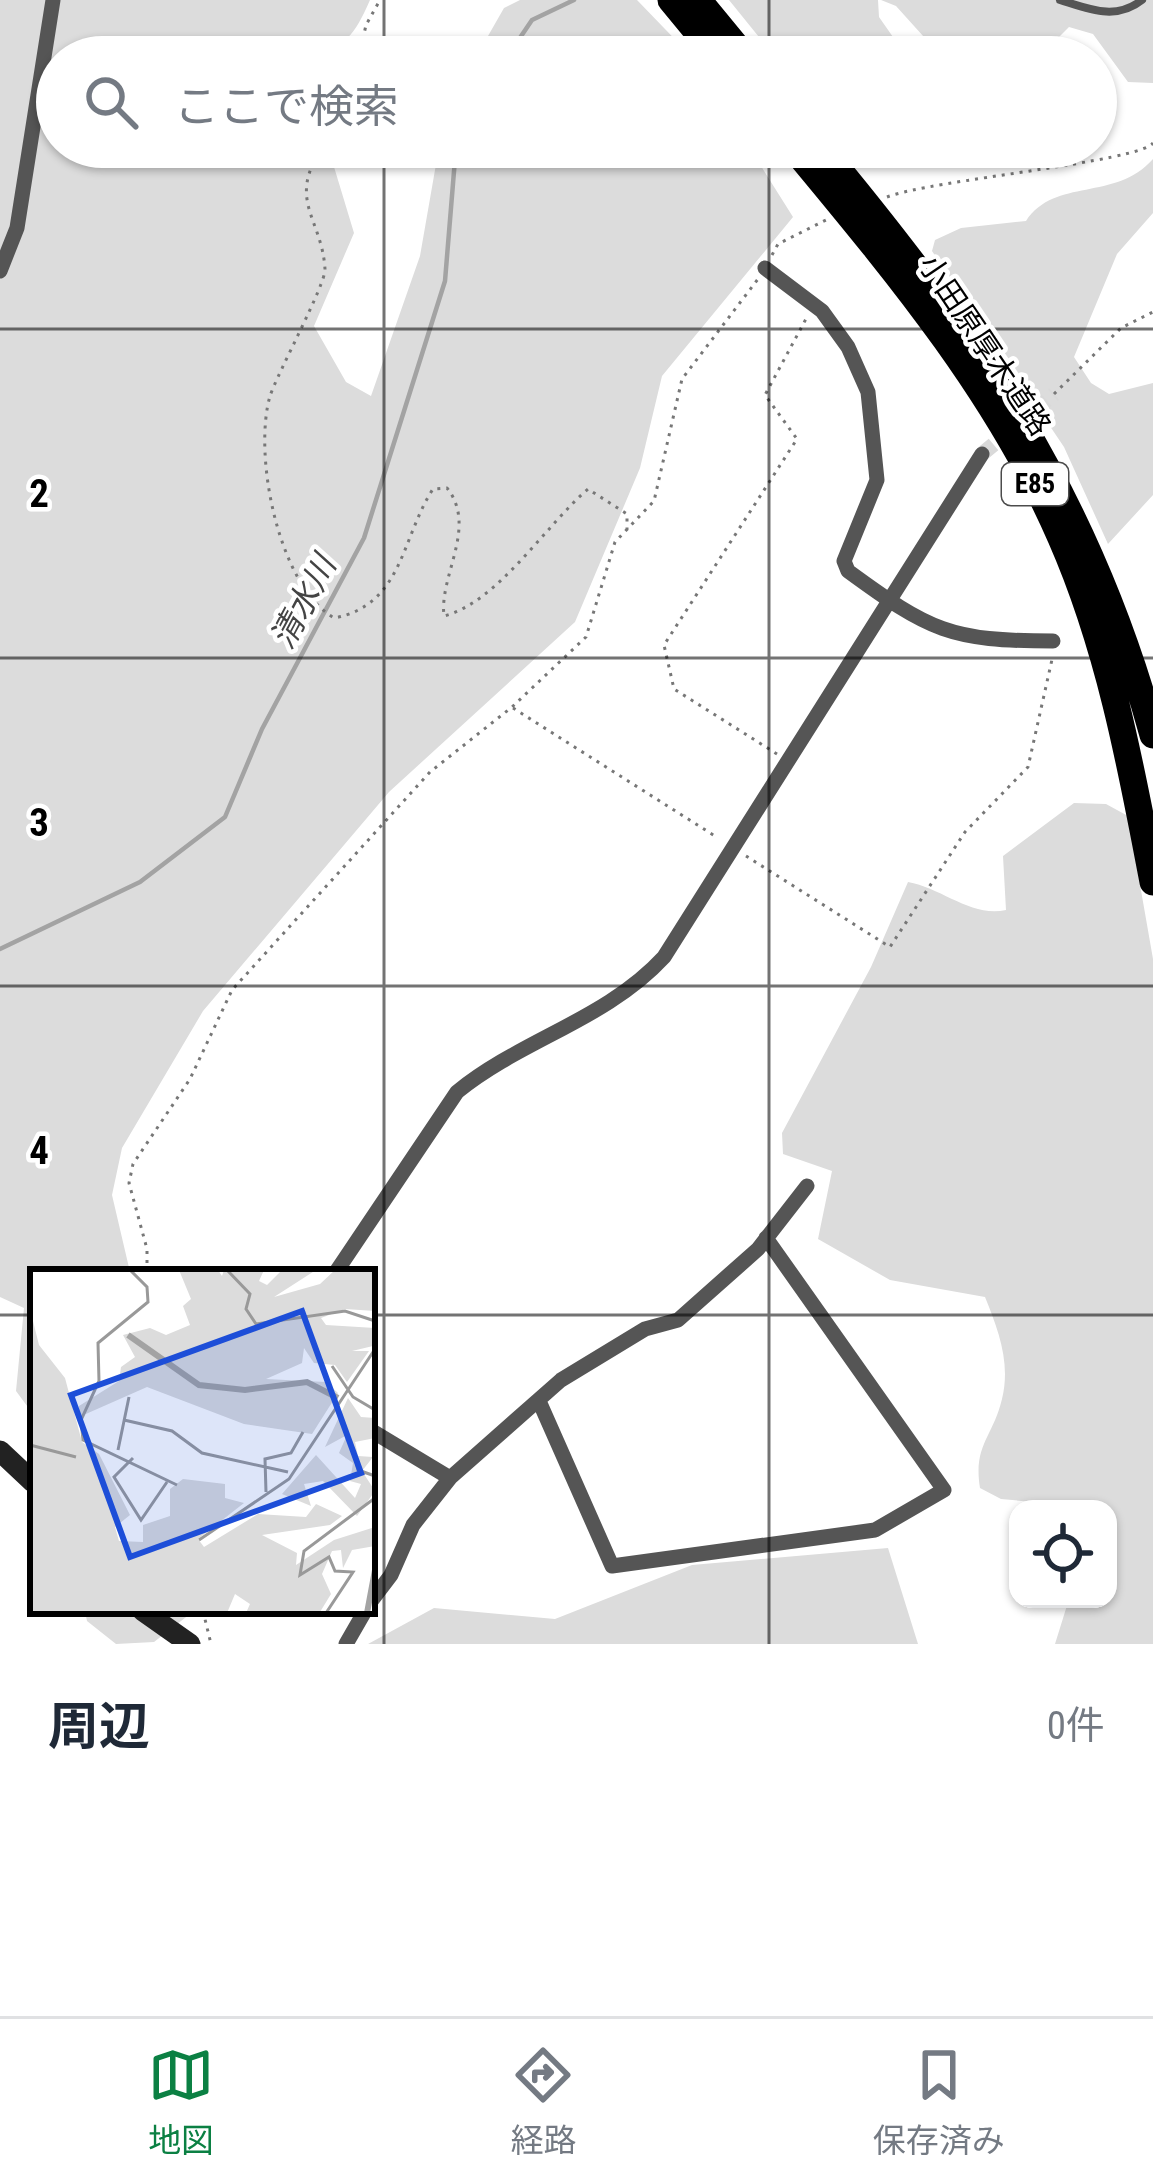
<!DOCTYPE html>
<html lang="ja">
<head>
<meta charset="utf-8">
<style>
  :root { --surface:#fff; --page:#f2f2f3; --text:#1f2937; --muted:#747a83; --line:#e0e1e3; --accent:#0b8043 }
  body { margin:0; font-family:"Roboto Condensed","Noto Sans JP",sans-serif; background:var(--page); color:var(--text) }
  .controls { position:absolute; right:36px; bottom:36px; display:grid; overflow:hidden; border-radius:24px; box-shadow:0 3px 9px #0004 }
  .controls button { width:108px; height:108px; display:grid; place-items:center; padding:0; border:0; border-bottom:3px solid var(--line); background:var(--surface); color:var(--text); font:60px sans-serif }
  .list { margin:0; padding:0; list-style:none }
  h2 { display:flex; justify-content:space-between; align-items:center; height:156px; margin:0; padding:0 48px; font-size:51px }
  h2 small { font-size:39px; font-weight:400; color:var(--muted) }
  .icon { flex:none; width:66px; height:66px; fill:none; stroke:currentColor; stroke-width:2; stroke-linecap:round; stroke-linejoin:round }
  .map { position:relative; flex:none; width:1153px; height:1644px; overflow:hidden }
  .search { position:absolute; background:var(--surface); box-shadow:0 3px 9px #0004; left:36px; right:36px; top:36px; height:132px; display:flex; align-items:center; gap:30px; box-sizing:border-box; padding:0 42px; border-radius:66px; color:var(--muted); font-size:45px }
  .sheet { height:372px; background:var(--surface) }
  nav { display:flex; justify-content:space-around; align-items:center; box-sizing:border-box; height:168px; border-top:3px solid var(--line); background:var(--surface); font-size:33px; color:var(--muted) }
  nav a { display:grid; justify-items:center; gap:6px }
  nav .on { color:var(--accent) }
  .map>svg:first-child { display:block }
</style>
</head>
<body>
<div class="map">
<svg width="1153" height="1644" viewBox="0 0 1153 1644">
  <rect width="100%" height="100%" fill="#fff"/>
  <path fill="#dcdcdc" d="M0,0h370c-16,36 -24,47 -63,57h-250v90h271l26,86 -40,93 32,56 25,14 49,-140 19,-109h310l44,70 -131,159 -22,92 -65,154 -186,170 -186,219 -81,137 -10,47 18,77h-97v142l-17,-23 8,-83 -24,-11z
    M520,0h117l55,57h-216l28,-49z
    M729,0h149l1,17 28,40h-132z
    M881,0h272v83l-25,-1 -35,-48 -24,-7 -30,30h-97l-46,-51z
    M1153,159v54l-36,41 -43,103 17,26 18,11 44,-11v112l-45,49 -44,-97 -132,-196 3,-11 26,-12 65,-7c29,-44 89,-19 127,-62z
    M1074,803l32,1 22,12 25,143v685h-98l14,-45h39v-90l-107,-10 -21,-11c-7,-43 13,-51 22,-89 9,-36 -4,-70 -17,-102l-95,-17 -72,-41 14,-68 -49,-17 -1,-21 89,-166 37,-85c34,6 64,36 98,28l-3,-54z
    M888,1548l30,96h-550l66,-36 121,11 137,-54z
    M85,1611h104l1,3 -36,28 -38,2 -29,-23z"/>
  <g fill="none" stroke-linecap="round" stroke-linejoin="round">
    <path stroke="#a3a3a3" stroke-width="4.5" d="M507,57l25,-37 42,-20
      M0,949l140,-67 85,-65 37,-88 102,-191 81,-257 11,-134"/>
    <path stroke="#d9d9d9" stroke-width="15" stroke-dasharray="15 8" stroke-linecap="butt" d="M982,454l72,-60"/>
    <path stroke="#777" stroke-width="3" stroke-dasharray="3 6" stroke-linecap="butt" d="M359,57l7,-32 14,-25
      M323,147c-37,53 -1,71 2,122 1,15 -47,103 -55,127 -17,59 8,189 64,222 69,-13 67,-80 99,-129l14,-1c31,39 -8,87 -3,128 54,-14 101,-90 144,-127l39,25v16
      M887,197c44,-17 252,-35 266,-54
      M772,255l6,-11 50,-25
      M1054,394l67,-66 32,-16
      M513,708l205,130
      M777,754l-103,-65 -10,-44 133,-206 -32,-44 42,-78
      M746,856l144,91 75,-115 63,-65 25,-112
      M147,1272v-23l-18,-66 4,-19 57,-85 42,-89 198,-218 82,-65 74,-70 29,-95 39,-41 28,-122 76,-100
      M203,1611l8,33"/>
    <path stroke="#555" stroke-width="8" d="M1060,0c29,9 56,21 82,0"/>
    <path stroke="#555" stroke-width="15" d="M765,268l57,43 26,36 20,45 9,88 -33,81 4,10c82,60 102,70 205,70
      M0,271l17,-43 36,-228
      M336,1272l121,-180c65,-53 149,-72 207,-135l318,-503
      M539,1401l73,165 263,-36 69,-40 -178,-252
      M372,1431l78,47
      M372,1600l19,-25 22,-50 37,-47 111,-98 84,-51 33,-9 80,-71 49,-63
      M346,1644l19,-33"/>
    <path stroke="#222" stroke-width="21" d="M0,1451l33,31
      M143,1611l47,33"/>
    <path stroke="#000" stroke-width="27" d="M671,0l47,57
      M698,0l47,57
      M793,147c101,122 205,245 268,391 48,109 70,228 92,344
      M820,147c156,188 268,349 333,588"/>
  </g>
  <path fill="none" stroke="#000" stroke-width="3" stroke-opacity="0.55" d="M384,0v57M769,0v57M384,147v1497M769,147v1497M0,329h1153M0,658h1153M0,986h1153M0,1315h33M372,1315h781"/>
  <g text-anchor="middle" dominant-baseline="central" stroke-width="9" stroke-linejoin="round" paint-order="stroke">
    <rect fill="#fff" stroke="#4c4c4c" stroke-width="3" x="1002" y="463" width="66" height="42" rx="9"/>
    <g font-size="27" font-weight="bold" fill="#000">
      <text x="1035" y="484">E85</text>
    </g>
    <g font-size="30" fill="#000" stroke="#fff">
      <text transform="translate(985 345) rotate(56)">小田原厚木道路</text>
    </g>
    <g font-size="33" font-style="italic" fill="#444" stroke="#fff">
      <text transform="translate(303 602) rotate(-62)">清水川</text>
    </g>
  </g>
  <g transform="translate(30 1269)">
    <rect width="345" height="345" fill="#fff"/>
    <path d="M149,1h39l4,6 2,-6h40l-5,11 8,4 15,-15h34l-42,27 46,-13 15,-14h40v41l-30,-2 -24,9 5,7 49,3 -2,18 -21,5h17l-22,31 -12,-17 -21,-2 -10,-15 -2,15 -36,16 60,3 12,11 -26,41 -68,-10 -97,-37 -68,30v-11l40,-25 2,-14 14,-10 -12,-22 27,-7 16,7 24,-10 -7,-19 8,-7zM0,40l9,36 26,33 17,64 17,12 31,61 -15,12 4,14 24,1v-17l27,-9v-27l13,-10 42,5v14l19,5 -46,36 6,8 54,-33 48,3 10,-13 26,12 -12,9 -68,10 35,18 -1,12 38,-25 41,-13v19l-23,4 -9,18 -2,-18 -9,1 -10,23 9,20 -11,18 -74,1 4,-9 -15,-10 -8,19h-197zM318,129l13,19 14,1v20l-20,4 3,14 15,1 -11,14 13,20 -18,25 -34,-35 -19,3 7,22 -29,-12 34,-39 39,43 6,-14 -11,-3 3,-18 -14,-10 8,-18 -22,12z" fill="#dcdcdc"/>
    <path fill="none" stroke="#a3a3a3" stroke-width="6" d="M98,66l71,50 46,5 62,-8 31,16M337,344l8,-43"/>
    <path fill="none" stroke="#999" stroke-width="3" d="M100,1l17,17 1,15 -50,41 1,38 -18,39 2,20 94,45M197,1l23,24 -4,15 10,15 89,-13 30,10M302,97l21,31 22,13M94,151l48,11 30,22 86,19M0,176l46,12M322,176l6,25 17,6M88,181l11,-53M103,189l-19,19 27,43 26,-38M236,223l-1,-33 26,-6 12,-21M169,271l90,-61 86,-130M296,344l27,-41 -18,-1 -6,-14 -29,18 4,-24 71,-53"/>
    <path fill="#1d4ed8" fill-opacity="0.15" stroke="#1d4ed8" stroke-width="6" d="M272,42l59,162 -231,84 -59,-162z"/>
    <rect width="345" height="345" fill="none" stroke="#000" stroke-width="6"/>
  </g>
  <g font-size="39" text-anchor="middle" font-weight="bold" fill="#000" stroke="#fff" stroke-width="9" stroke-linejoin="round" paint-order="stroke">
    <text x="39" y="507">2</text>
    <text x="39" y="836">3</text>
    <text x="39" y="1164">4</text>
  </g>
</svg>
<div class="controls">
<button><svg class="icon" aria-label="locate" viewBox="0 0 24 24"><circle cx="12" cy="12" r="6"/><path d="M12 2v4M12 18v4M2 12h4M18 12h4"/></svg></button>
</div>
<div class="search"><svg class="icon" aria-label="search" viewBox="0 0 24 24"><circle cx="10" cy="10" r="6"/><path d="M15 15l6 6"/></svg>ここで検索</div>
</div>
<section class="sheet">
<h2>周辺<small>0件</small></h2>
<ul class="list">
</ul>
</section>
<nav>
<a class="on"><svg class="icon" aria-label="map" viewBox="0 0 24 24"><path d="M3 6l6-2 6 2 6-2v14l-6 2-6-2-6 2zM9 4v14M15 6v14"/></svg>地図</a>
<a><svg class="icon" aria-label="directions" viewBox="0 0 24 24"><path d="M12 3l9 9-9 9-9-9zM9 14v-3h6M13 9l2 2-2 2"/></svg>経路</a>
<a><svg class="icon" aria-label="saved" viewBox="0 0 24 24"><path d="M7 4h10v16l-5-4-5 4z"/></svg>保存済み</a>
</nav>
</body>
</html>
